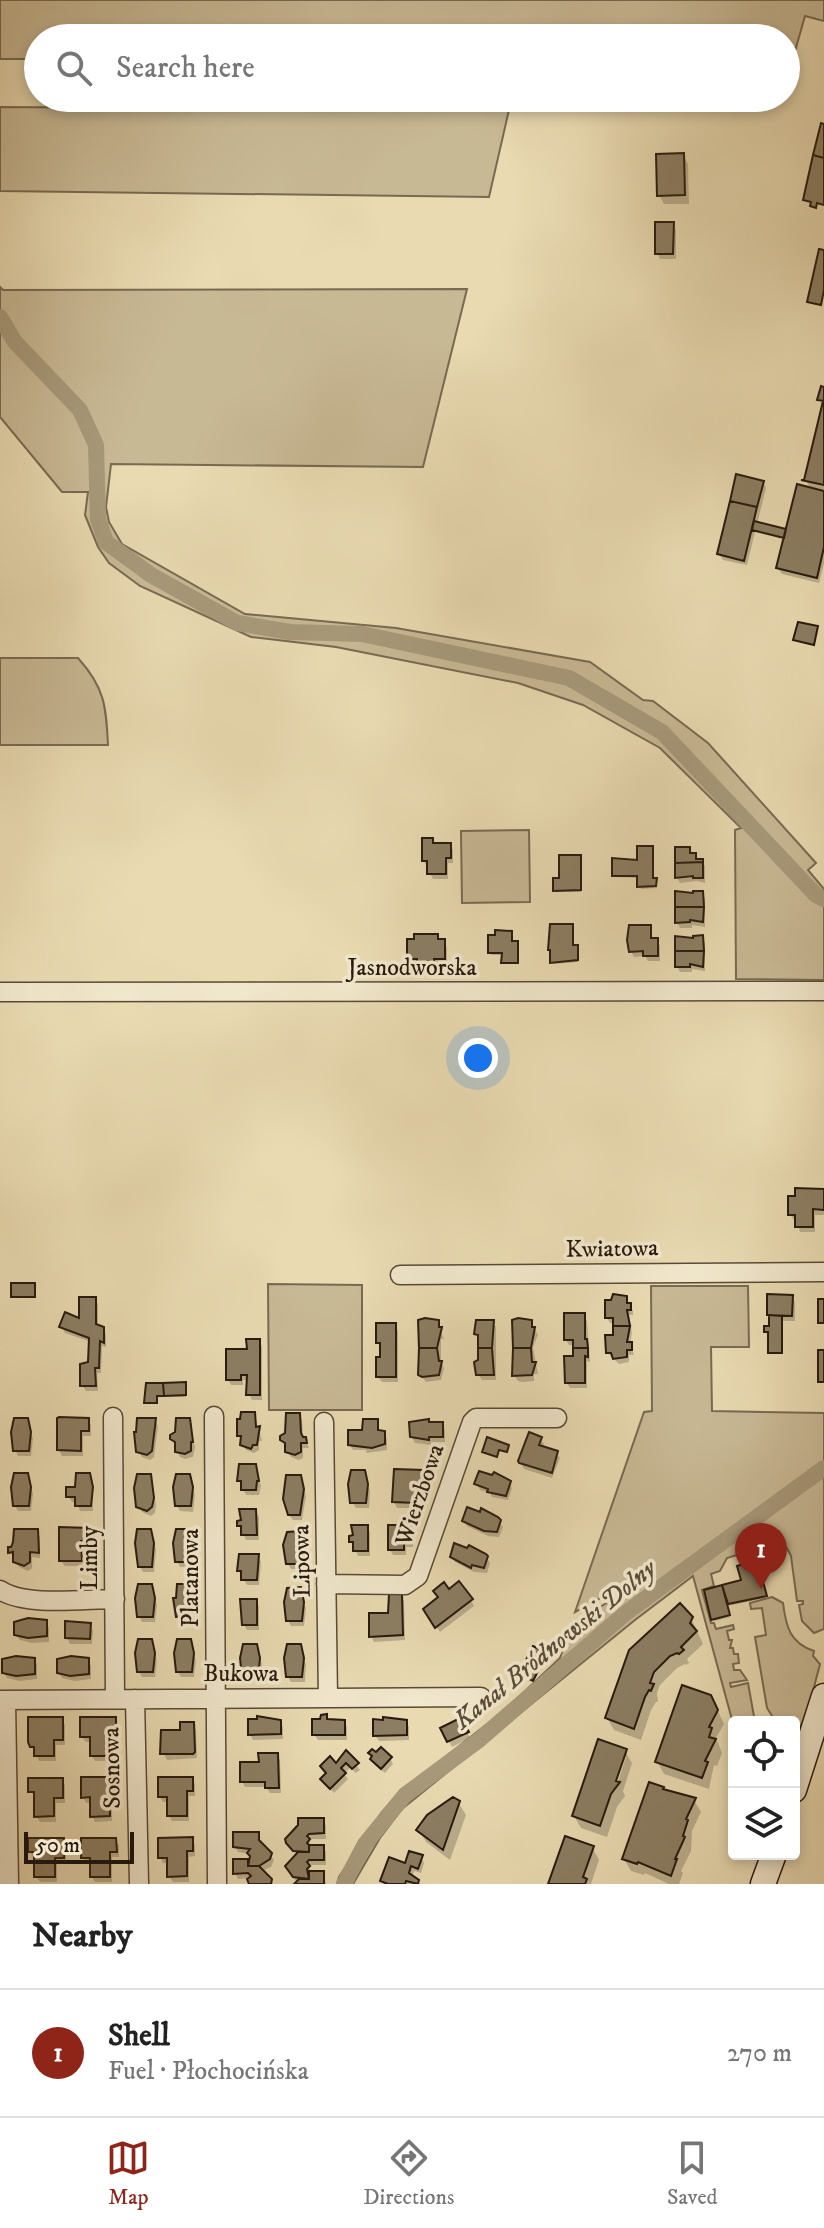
<!DOCTYPE html>
<html lang="en">
<head>
<meta charset="utf-8">
<style>
  :root { --surface:#fff; --page:#f2f2f2; --text:#222; --muted:#767676; --line:#e0e0e0; --accent:#8f2418 }
  body { margin:0; font-family:"IM FELL DW Pica",serif; background:var(--page); color:var(--text) }
  .controls { position:absolute; right:24px; bottom:24px; display:grid; overflow:hidden; border-radius:8px; box-shadow:0 4px 12px #0003 }
  .controls button { width:72px; height:72px; display:grid; place-items:center; padding:0; border:0; border-bottom:2px solid var(--line); background:var(--surface); color:var(--text); font:40px sans-serif }
  .scale { position:absolute; left:24px; bottom:20px; width:110px; box-sizing:border-box; padding-left:8px; border:4px solid #281a0e; border-top:0; font-size:22px; line-height:28px; white-space:nowrap; color:#281a0e; -webkit-text-stroke:6px #f1e7cc; paint-order:stroke }
  .you { position:absolute; left:478px; top:1058px; width:28px; height:28px; margin:-20px; border:6px solid #fff; border-radius:50%; background:#1a73e8; box-shadow:0 0 0 12px #1a73e833 }
  .badge { display:grid; place-items:center; width:52px; height:52px; border-radius:50%; background:var(--accent); color:#fff; font-size:26px; font-weight:700 }
  .pin { position:absolute; translate:-50% -66px; filter:drop-shadow(0 2px 4px #0008) }
  .pin::after { content:''; position:absolute; top:42px; width:28px; height:24px; background:inherit; clip-path:polygon(0 0,100% 0,50% 100%) }
  .list { margin:0; padding:0; list-style:none }
  h2 { display:flex; justify-content:space-between; align-items:center; height:104px; margin:0; padding:0 32px; font-size:34px }
  h2 small { font-size:26px; font-weight:400; color:var(--muted) }
  .list li { display:grid; grid-template-columns:52px 1fr auto; gap:24px; align-items:center; box-sizing:border-box; height:128px; padding:0 32px; border-top:2px solid var(--line) }
  .list b { display:block; font-size:30px; white-space:nowrap }
  .list p { margin:0; font-size:26px; white-space:nowrap; color:var(--muted) }
  .list em { font-size:26px; font-style:normal; color:var(--muted) }
  .icon { flex:none; width:44px; height:44px; fill:none; stroke:currentColor; stroke-width:2; stroke-linecap:round; stroke-linejoin:round }
  .map { position:relative; flex:none; width:824px; height:1884px; overflow:hidden }
  .search { position:absolute; background:var(--surface); box-shadow:0 4px 12px #0003; left:24px; right:24px; top:24px; height:88px; display:flex; align-items:center; gap:20px; box-sizing:border-box; padding:0 28px; border-radius:44px; color:var(--muted); font-size:30px }
  .sheet { height:232px; background:var(--surface) }
  nav { display:flex; justify-content:space-around; align-items:center; box-sizing:border-box; height:112px; border-top:2px solid var(--line); background:var(--surface); font-size:22px; color:var(--muted) }
  nav a { display:grid; justify-items:center; gap:4px }
  nav .on { color:var(--accent) }
  .map>svg:first-child { display:block }
</style>
</head>
<body>
<div class="map">
<svg width="824" height="1884" viewBox="0 0 824 1884">
  <rect width="100%" height="100%" fill="#e9dab1"/>
  <filter id="stains"><feTurbulence type="fractalNoise" baseFrequency=".0025" numOctaves="4"/><feColorMatrix values="0 0 0 0 .2 0 0 0 0 .09 0 0 0 0 .02 0 0 0 .5 -.17"/></filter>
  <radialGradient id="worn" r=".72"><stop offset=".6" stop-color="#630" stop-opacity="0"/><stop offset="1" stop-color="#630" stop-opacity=".3"/></radialGradient>
  <path fill="#c8b995" stroke="#786a52" stroke-width="2" d="M0,0h824v21l-19,-5 -14,49h-5v-27h-748v21h-38z
    M0,107l509,3 -20,87 -489,-6z
    M0,287l3,3 464,-1 -44,178 -312,-3 -5,43 3,15 13,22 123,70 151,14 194,34 53,38 10,1 55,42 108,120 -8,7 16,19v91l-88,-1 -1,-149 6,-2 -81,-80 -77,-43 -65,-22 -182,-36 -85,-10 -111,-51 -31,-23 -11,-16 -13,-32 3,-23h-26l-62,-75z
    M0,658h78c27,30 28,48 30,87h-108z
    M529,830l1,72 -68,1 -1,-72z
    M268,1284l94,1v125h-93z
    M651,1286h97l1,61h-38l1,64 112,2v216l-10,4 -12,-12 -3,-16 4,-1v-3h-6l-6,-45 -4,-8 -14,-4 -46,14 -7,13 -9,3 3,12 -12,4 9,33h3l2,6 17,-4 1,4 -7,2 2,9h3l-2,8h3l1,6h4l1,9 -6,1 1,6h6l7,10 -17,3 1,4 17,-4 7,39h-21v5l-41,-151 -58,44 -233,189 -22,29 -27,46h-16l2,-7 42,-64 16,-18 109,-86 54,-51 11,-33 50,-31 1,-8 -47,26 69,-200 8,-1z
    M772,1597l11,6c3,24 7,40 31,48l-1,5 7,8 -14,54 -8,11h-4v-7h-18l-9,-14 -12,-71 11,-2 -4,-27 -11,1 -1,-6z"/>
  <path fill="#0003" fill-rule="evenodd" d="M683,155l5,9 1,40h-25l-5,-9z
    M672,224l4,6v29h-16l-3,-6z
    M824,406v157l-5,20 -37,-9 -4,-6 7,-29 -30,-7 -8,33 -24,-5 -4,-6 44,-72 3,6 -9,36 29,11 25,-45 -5,-10z
    M432,840l2,5h16l3,5v13h-5v16h-15l-9,-18z
    M689,849l16,17v17l-8,-2 -17,2 -3,-5z
    M581,860v32h-25l5,-12z
    M614,861l42,19 1,8 -16,1 -2,-11 -23,-1z
    M702,893l3,6v28l-13,-2v3h-12l-3,-6z
    M650,927l3,13h4l3,6v15h-12l-3,-5 -11,1 -3,-6z
    M436,936l11,11v17h-11l1,8h-14l-4,-8h-7l-3,-5z
    M497,937l20,6 1,21h-13l-1,-9h-13z
    M702,937l3,6v28l-13,-2v3h-12l-3,-6 18,-26z
    M573,947l5,2v13l-25,2 -1,-2z
    M824,1191v24h-9v17h-15l-3,-12h-3l-4,-6z
    M792,1297l3,5v19h-13v33h-11l-1,-20 -4,-2 4,-4 -1,-13z
    M626,1298l7,13v4h-4l3,18 -2,11 4,11h-5v7l-10,2 -11,-11 7,-16v-14h-5l-3,-5z
    M95,1299l3,5v23l8,7v13l-4,-1 -1,27h-4l1,18h-12l-4,-6 7,-21 2,-22 -26,-9 -3,-6 19,-6z
    M583,1315l4,6 3,41 -3,-1v27h-17l-4,-6 9,-24v-13h-6l-3,-5z
    M437,1322l7,17h-3v23l3,6 -3,12 -15,2 -6,-8z
    M493,1322l3,5v53h-14l-4,-6 2,-35 -4,-6z
    M531,1322l7,13 -5,12 5,27h-4v7l-11,1 -5,-1 -4,-6z
    M395,1325l3,6v51h-16l-4,-5 4,-27 -4,-7z
    M258,1341l4,5v54h-10l-3,-6v-14h-6v5h-12l-3,-5z
    M148,1385l38,1v11h-29v7h-9z
    M254,1414l8,27h-3v9l-5,3 -8,-3 -7,-15z
    M299,1415l3,5 1,19h2l4,9h-6v10l-4,2 -8,-3 -9,-17z
    M27,1420l6,19 -2,17h-13l-3,-6z
    M88,1420l3,5v11h-8v20h-21l-3,-6z
    M155,1420l3,6 -4,31 -4,3 -8,-3 -4,-6z
    M188,1420l7,27 -2,10 -8,2 -5,-2 -8,-18z
    M377,1421l3,11 7,7v11l-20,3 -1,-3h-13l-3,-5z
    M429,1424h13l3,6v12h-14v3l-16,-2 -3,-6z
    M540,1439l4,5 -2,4 14,5 4,5 -8,20 -28,-9 -3,-6z
    M255,1466l6,20 -2,9h-13l-7,-14z
    M364,1472l6,19 -1,17h-13l-4,-6z
    M423,1472l3,5v11h-8v20h-21l-3,-6z
    M27,1475l6,19 -2,17h-13l-3,-5z
    M89,1475l3,5 1,31h-13l-3,-9h-5l-4,-6z
    M150,1476l6,28 -1,9 -4,3 -9,-4 -4,-6z
    M189,1476l6,19 -2,17 -13,-1 -3,-5z
    M299,1477l7,19 -4,24h-9l-4,-5z
    M509,1482l3,6 -4,12 -16,-3 -2,-4 -10,-3 -3,-6z
    M255,1511l4,6v23h-13l-7,-15z
    M464,1521l35,1 4,5 -4,10 -11,-1 -21,-10z
    M367,1527l3,5v24h-12l-7,-15z
    M409,1527l4,5v15h-7v8h-13l-3,-5z
    M89,1530l3,6v10h-9l1,20h-19l-4,-5z
    M37,1531l3,6v21l-8,-1v11l-4,3 -9,-4 -9,-15z
    M150,1531l6,19 -2,22h-11l-3,-5z
    M189,1531l6,19 -2,17h-13l-3,-6z
    M300,1533l5,19 -1,17h-13l-3,-5z
    M258,1556l3,6 -2,23h-12l-8,-14z
    M452,1557l35,1 3,5 -3,10 -13,-1 -19,-10z
    M757,1565l9,33 -39,8 3,11 -16,4 -8,-29 38,-10z
    M150,1586l7,19 -2,17h-13l-3,-6z
    M189,1586l6,19 -1,17h-13l-3,-6z
    M300,1589l6,20 -2,17h-13l-3,-6z
    M448,1592l23,8 3,6 -34,26 -15,-22z
    M401,1596l3,5 1,39 -31,2 -3,-6 19,-21z
    M256,1601l3,6v23h-12l-3,-6z
    M691,1618l12,26 -16,15 2,4 -3,2 -1,-1 -8,4 -17,17 -3,8 1,9h-2l-5,8 -10,30 -27,-10 -7,-12z
    M46,1622l3,6v14l-17,1 -12,-3 -4,-5z
    M89,1625l4,6 -1,13h-22l-3,-6z
    M151,1641l6,19 -2,17h-13l-3,-5z
    M189,1641l7,19 -2,17h-13l-3,-5z
    M300,1646l6,19 -1,17h-14l-3,-5z
    M259,1652l3,13 -2,17h-13l-3,-5z
    M546,1655l-12,27 -12,-6 -1,-2z
    M34,1659l3,6v14l-17,2 -13,-3 -3,-6z
    M88,1660l3,6v13l-16,2 -13,-3 -3,-6z
    M717,1709l7,15 -8,14 6,15 -5,13 -3,-1 -5,24 -45,-15 -7,-13z
    M326,1716l3,5 15,1 3,5v13h-29l-4,-6z
    M62,1719l3,6v20h-9v16h-17l-7,-15z
    M114,1719l4,5v12h-6v25h-17l-3,-5v-14h-6l-4,-5z
    M461,1720l9,18 -18,9 -9,-18z
    M279,1722l4,5v12l-30,1 -3,-6z
    M406,1722l3,5v13l-30,1 -4,-6z
    M193,1724l3,6 1,28 -30,2 -6,-11z
    M625,1751l7,12 -9,28 2,5 -8,11 -10,30 -26,-9 -7,-12zM622,1757h4l-11,34 -4,-2z
    M346,1753l14,17 -4,3 -6,-5 -6,6 4,5 -14,14 -11,-13z
    M277,1755l3,5 1,33h-11l-4,-6h-21l-3,-6 19,-17z
    M374,1758h16l3,6 -8,9 -10,-8z
    M115,1779l3,6v11h-6v25l-17,1 -3,-6v-13h-6l-3,-6z
    M192,1779l3,5v12h-6v25h-17l-3,-5v-14h-6l-3,-5z
    M62,1780l3,5v18h-9v19h-16l-4,-6v-19l-6,-6z
    M664,1791l30,9 7,12 -9,19 -1,20 -10,20 2,2 -4,11h-10l-24,-11 -1,2 -13,-4 -7,-12z
    M458,1802l8,13 -16,45 -24,-18 -7,-12z
    M323,1820l3,6v13h-14l-3,3 3,5h11l3,5v13h-14l-3,3 3,5h11l3,11h-30l3,-2 -4,-2 -7,-14 10,-10 -10,-16z
    M257,1834l4,10 13,16 -3,7 -9,4 11,13h-21l-3,-6 -11,1 -3,-6v-12h14l3,-4 -2,-3 -12,-2 -3,-5z
    M62,1840l4,6v17h-9v19h-17l-4,-5v-20h-3l-3,-5z
    M115,1840l4,5v12h-7v25h-17l-3,-6v-13h-6l-3,-5z
    M192,1840l3,5v11l-6,1v25h-16l-4,-6v-13h-6l-3,-6z
    M592,1847l7,13 -8,24h-41z
    M421,1857l3,6 -3,10 -7,-2 -2,7 7,6h-35l-2,-3z"/>
  <g fill="none" stroke-linecap="round" stroke-linejoin="round">
    <path stroke="#a7997a" stroke-width="16" d="M0,317l15,25 65,68 16,35 2,74 8,23 45,33 86,48 53,9 72,2 207,44 93,54 154,163 8,4
      M344,1884l21,-40 40,-49 74,-55 148,-128 197,-144"/>
  </g>
  <path fill="#8c7e63" stroke="#281a0e" stroke-width="2" d="M821,123l3,1v34l-11,-3z
    M684,153l1,42 -28,1 -1,-42z
    M813,155l11,3v47l-7,-2 -1,5 -6,-2 1,-4 -8,-2z
    M655,222h19l-1,32h-18z
    M819,249l5,1v40l-3,15 -14,-3z
    M821,386l3,1v14l-7,-1z
    M823,401h1v84l-23,-5h3z
    M736,474l28,7 -7,26 -27,-6z
    M797,484l27,7v56l-7,31 -41,-10z
    M730,501l27,6 -13,54 -27,-7z
    M754,521l32,8 -2,9 -32,-8z
    M798,622l20,4 -4,19 -21,-5z
    M422,838h11v5h18v15h-5v16h-19v-13h-5z
    M637,846h16v32h4l-1,8 -19,1v-11h-25v-18l25,2z
    M675,847h15v6h6v6h7v3l-28,1z
    M559,855h22v35l-28,1v-13h6z
    M703,862v16h-10v-2l-18,2v-15z
    M675,891l18,2v-2h10l1,16h-29z
    M675,907h29l-1,15 -13,-2v2l-15,1z
    M550,924h23v21h5v15l-28,3v-13h-2z
    M629,925h22v13h7v18h-15v-5l-14,1 -2,-12z
    M495,930l17,1v10h6v22h-17l1,-10h-14v-18h7z
    M414,934h24v5h7v20h-11v8h-17v-8h-10v-20h7z
    M703,935l1,16h-29v-15l18,2v-2z
    M675,951h29l-1,16 -13,-3v3h-15z
    M795,1188l29,1v21l-11,-1v18h-18v-12h-7v-19h7z
    M11,1283h24v14h-24z
    M613,1294l14,2v7h4v7h-4l3,16h-17v-8h-8v-18h6z
    M767,1294l26,1 -1,21 -25,-1z
    M79,1297h17v27l8,3v16l-4,-2 -1,27h-4l1,18h-16v-22l8,-2 1,-24 -30,-11 6,-15 14,6z
    M818,1299h6v24h-6z
    M564,1313h21v26h2l1,9h-15v-8h-9z
    M769,1315l13,1v37h-14v-21h-4v-6h5z
    M425,1318l14,2v7h3l-5,21h-18l-1,-28z
    M518,1318l14,2v7h3l-4,21h-18l-1,-28z
    M476,1320h18l-2,28h-14v-13l-4,-1z
    M376,1323h20v54h-20v-20h4v-14h-4z
    M613,1326h17l-3,16h5v8h-5v7l-14,2 -2,-6h-5l-1,-18h8z
    M246,1339h14v56h-14l1,-20h-6v5h-15v-31h21z
    M419,1348h18l2,13h3l-3,14 -17,2 -4,-2z
    M478,1348h14l2,27h-18l-2,-13 4,-2z
    M513,1348h18l1,14h4l-4,13 -20,1z
    M573,1348h15v9l-3,-1v27h-20l-1,-27h9z
    M818,1350h6v32h-6z
    M186,1382v13l-22,1 -1,-13z
    M146,1383h17l1,13h-7v7h-13z
    M241,1412h14l1,15 4,-1 -3,19h-4l-2,4 -11,-4 1,-9h-4v-17h3z
    M286,1413h14l1,20 2,4h3l1,6h-6v9l-6,3 -10,-3v-9l-5,-3v-4l5,-3z
    M59,1417l30,1v13h-8v20l-24,-1v-32z
    M14,1418h14l3,14 -2,19h-16l-2,-19z
    M137,1418h19l-4,33 -5,4 -11,-3 -2,-20h2z
    M176,1418h14l3,24h-2v9l-6,3 -10,-2v-10l-5,-3v-4l5,-3z
    M363,1419h15v11l7,1v13l-13,4 -24,-3v-15h14z
    M429,1419v3h14v15h-14v3l-19,-3 -1,-15z
    M529,1432l13,5 -3,8 19,6 -6,22 -33,-10 -1,-2z
    M487,1437l22,8 -2,7 -8,-2 -2,7 -15,-5z
    M239,1464h17l3,17h-2l-1,9h-15v-9h-4z
    M394,1469l30,1v13h-8v20l-24,-1z
    M351,1470h14l3,14 -2,19h-16l-2,-19z
    M479,1471l13,4 2,-3 17,9 -5,15 -19,-4 1,-3 -14,-5z
    M14,1473h14l3,14 -2,19h-16l-2,-19z
    M76,1473h14l3,14 -2,19h-16v-9h-9v-10h9z
    M137,1474h14l3,24 -2,9 -5,4 -11,-4 -2,-19z
    M176,1474h14l3,13 -2,19h-16l-2,-19z
    M286,1475h15l3,14 -4,26h-12l-5,-16z
    M467,1507l13,5 1,-4 17,9 3,3 -4,12 -13,-1 -22,-10z
    M239,1509h17l1,26h-16v-9h-4v-5l4,-1z
    M351,1525h17v26h-15v-9h-4v-6l4,-1z
    M388,1525h23v16l-7,1v8h-16z
    M59,1527l31,1v13h-9l1,20h-23z
    M14,1529h24l1,24 -9,-1v10l-6,4 -11,-4v-10l-5,1v-6h3l2,-5z
    M137,1529h14l3,14 -2,24h-14l-3,-24z
    M176,1529h14l3,14 -2,19h-16l-2,-19z
    M301,1531l2,14 -2,19h-15l-3,-19 4,-13z
    M454,1543l13,5 2,-3 17,9 2,2 -4,12 -12,-3 -1,3 -21,-11z
    M239,1554h20l-2,26h-16v-9h-4z
    M757,1560l10,36 -39,8 -6,-19 19,-5 -4,-14z
    M459,1581l14,18 -38,29 -12,-19 15,-12 -5,-6 11,-9 5,7z
    M138,1584h14l3,14 -2,19h-16l-2,-19z
    M177,1584h13l3,14 -2,19h-15l-3,-19h3z
    M722,1585l8,30 -19,5 -7,-30z
    M301,1587l3,15 -2,19h-16l-2,-19 3,-14z
    M389,1594h13l1,41 -34,2v-24h19z
    M240,1599h17v26h-15z
    M680,1603l13,14 -3,6 7,8 -16,16 3,3 -5,4 -2,-1 -7,3 -16,16 -4,11 4,1 -3,7 -2,-1 -4,7 -11,32 -29,-11 24,-68z
    M28,1618l19,2v16l-19,2 -14,-3v-13z
    M65,1621l26,2 -1,16 -25,-1z
    M138,1639h14l3,14 -2,19h-16l-2,-19z
    M177,1639h14l3,14 -2,19h-16l-2,-19z
    M243,1644h14l3,14 -2,19h-16l-2,-19z
    M287,1644h14l3,14 -2,19h-16l-2,-19z
    M533,1646l14,7 -14,28 -14,-7z
    M16,1656l19,2v16l-19,2 -14,-3v-14z
    M71,1656l18,2v16l-19,2 -13,-3v-14z
    M682,1685l29,10 7,15 -9,17 3,1 -3,9 7,2 -11,22 3,1 -6,16 -47,-16z
    M327,1714v5l18,1v15h-33v-16h8l1,-4z
    M257,1716l24,4v14l-33,1v-16h9z
    M28,1717h35v23h-9v16h-20v-9h-4l-2,-5z
    M80,1717h36v14h-6v25h-20v-19h-10z
    M383,1717l24,3v15l-34,1v-17l10,1z
    M462,1717l7,15 -22,10 -7,-14z
    M180,1722h14l1,30 -2,2h-33l1,-24h19z
    M598,1739l29,10 -11,32 4,1 -9,12 -11,32 -28,-10z
    M381,1747l11,10 -11,12 -11,-10 2,-3 -4,-3 4,-4 4,3z
    M346,1750l13,13 -7,6 -6,-6 -5,5 5,5 -16,16 -10,-10 6,-6 -6,-7 10,-10 6,7z
    M258,1753h20l1,35h-14v-6h-25v-20h19z
    M81,1777h35v14h-6v25l-20,1v-20l-9,1z
    M158,1777h35v14h-6v25h-20v-19h-9z
    M28,1778h35v20h-9v18l-20,1v-25h-6z
    M649,1782l15,5 -1,2 33,9 -10,21 2,1 -5,16 2,1 -10,22h2l-6,17 -33,-14 -1,2 -15,-5z
    M453,1797l7,4 -17,49 -27,-20 11,-15z
    M298,1818h26v15l-15,1 -2,2 3,3 -3,4 2,2v7l-16,-1 -7,-8 -1,-4 13,-14z
    M233,1832h26v8l13,13 -2,6 -11,7h-11l2,-10 -3,-3 3,-4 -17,-2z
    M565,1836l29,10 -11,31 4,2 -2,5h-37z
    M193,1837v14h-6v25l-20,1v-19h-9v-20z
    M28,1838h36v20h-9v19h-21v-25h-6z
    M81,1838h35l1,14h-7v25h-20v-19h-9z
    M309,1845h15v15h-15l-2,2 3,4 -3,3 2,10 -16,-2 -8,-11 13,-14h11z
    M409,1851l14,4 -5,14 -7,-3 -2,7 10,7 -1,4 -12,-3 -1,3h-17l-8,-3 9,-24 16,6z
    M233,1859h15v7h11l13,13 -1,5h-22l-2,-5 4,-3 -3,-3 -15,1z
    M309,1871h15v13h-30l5,-5h10z"/>
  <g fill="none" stroke-linecap="round" stroke-linejoin="round">
    <defs>
      <path id="street" d="M0,992l824,-1
        M400,1275l424,-3
        M214,1416l3,468
        M113,1417l2,282
        M324,1422l4,276
        M326,1584l79,1 13,-9 54,-154 4,-4h81
        M0,1590c25,17 84,9 115,9
        M135,1699l4,184
        M0,1700l481,-3
        M6,1700l3,184"/>
      <path id="secondary" d="M794,1790l30,-94
        M763,1884l11,-30"/>
    </defs>
    <use href="#street" stroke="#584a37" stroke-width="21"/>
    <use href="#secondary" stroke="#281a0e" stroke-width="27"/>
    <use href="#street" stroke="#f1e7cc" stroke-width="18"/>
    <use href="#secondary" stroke="#f1e7cc" stroke-width="24"/>
  </g>
  <g text-anchor="middle" dominant-baseline="central" stroke-width="7" stroke-linejoin="round" paint-order="stroke">
    <g font-size="24" fill="#281a0e" stroke="#f1e7cc">
      <text x="412" y="968">Jasnodworska</text>
      <text transform="translate(612 1249) rotate(-1)">Kwiatowa</text>
      <text transform="translate(420 1495) rotate(-71)">Wierzbowa</text>
      <text transform="translate(90 1558) rotate(-90)">Limby</text>
      <text transform="translate(302 1561) rotate(-91)">Lipowa</text>
      <text transform="translate(191 1578) rotate(-90)">Platanowa</text>
      <text x="241" y="1674">Bukowa</text>
      <text transform="translate(112 1768) rotate(-91)">Sosnowa</text>
    </g>
    <g font-size="26" font-style="italic" fill="#5b4d39" stroke="#f1e7cc">
      <text transform="translate(555 1645) rotate(-39)">Kanał Bródnowski Dolny</text>
    </g>
  </g>
  <rect width="100%" height="100%" filter="url(#stains)"/>
  <rect width="100%" height="100%" fill="url(#worn)"/>
</svg>
<div class="controls">
<button><svg class="icon" aria-label="locate" viewBox="0 0 24 24"><circle cx="12" cy="12" r="6"/><path d="M12 2v4M12 18v4M2 12h4M18 12h4"/></svg></button>
<button><svg class="icon" aria-label="layers" viewBox="0 0 24 24"><path d="M12 4l9 5-9 5-9-5zM3 14l9 5 9-5"/></svg></button>
</div>
<div class="scale">50 m</div>
<div class="you"></div>
<div class="pin badge" style="left:761px;top:1589px">1</div>
<div class="search"><svg class="icon" aria-label="search" viewBox="0 0 24 24"><circle cx="10" cy="10" r="6"/><path d="M15 15l6 6"/></svg>Search here</div>
</div>
<section class="sheet">
<h2>Nearby<small></small></h2>
<ul class="list">
<li><span class="badge">1</span><div><b>Shell</b><p>Fuel · Płochocińska</p></div><em>270 m</em></li>
</ul>
</section>
<nav>
<a class="on"><svg class="icon" aria-label="map" viewBox="0 0 24 24"><path d="M3 6l6-2 6 2 6-2v14l-6 2-6-2-6 2zM9 4v14M15 6v14"/></svg>Map</a>
<a><svg class="icon" aria-label="directions" viewBox="0 0 24 24"><path d="M12 3l9 9-9 9-9-9zM9 14v-3h6M13 9l2 2-2 2"/></svg>Directions</a>
<a><svg class="icon" aria-label="saved" viewBox="0 0 24 24"><path d="M7 4h10v16l-5-4-5 4z"/></svg>Saved</a>
</nav>
</body>
</html>
